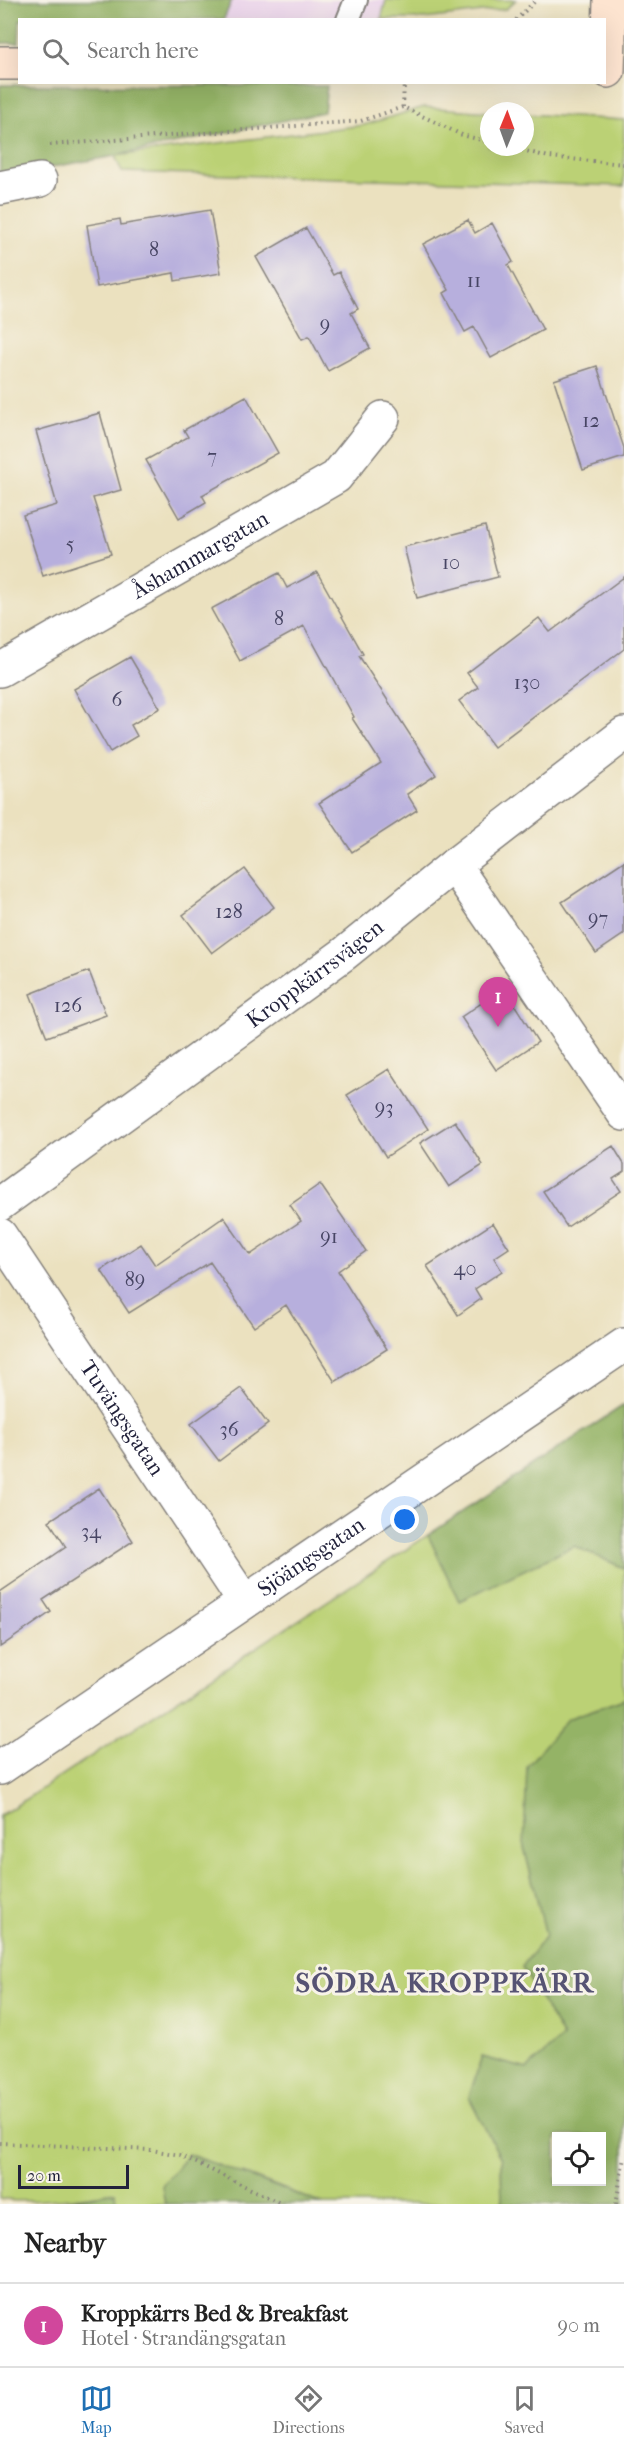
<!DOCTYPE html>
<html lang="en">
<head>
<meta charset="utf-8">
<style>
  :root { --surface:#fff; --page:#f6f6f6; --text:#222; --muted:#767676; --line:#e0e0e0; --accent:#1f6fb2 }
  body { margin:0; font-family:"IM FELL French Canon",serif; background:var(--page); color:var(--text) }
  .controls { position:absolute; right:18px; bottom:18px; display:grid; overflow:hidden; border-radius:0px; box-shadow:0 6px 24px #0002 }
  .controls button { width:54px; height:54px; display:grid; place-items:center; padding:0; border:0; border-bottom:2px solid var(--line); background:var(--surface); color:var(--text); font:30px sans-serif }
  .compass { position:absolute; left:480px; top:102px; width:54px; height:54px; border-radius:50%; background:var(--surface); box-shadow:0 6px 24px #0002; rotate:1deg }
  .scale { position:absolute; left:18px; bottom:15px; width:111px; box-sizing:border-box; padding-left:6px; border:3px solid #22223b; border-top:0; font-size:16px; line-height:21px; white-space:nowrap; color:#22223b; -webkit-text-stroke:4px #f7f3e8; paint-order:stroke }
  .you { position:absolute; left:405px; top:1520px; width:21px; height:21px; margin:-15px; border:4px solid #fff; border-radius:50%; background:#1a73e8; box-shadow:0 0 0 9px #1a73e833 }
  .badge { display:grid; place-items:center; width:39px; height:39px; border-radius:50%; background:var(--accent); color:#fff; font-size:20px; font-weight:700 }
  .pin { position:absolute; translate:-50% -50px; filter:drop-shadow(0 2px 3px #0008) }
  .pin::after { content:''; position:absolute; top:32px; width:21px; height:18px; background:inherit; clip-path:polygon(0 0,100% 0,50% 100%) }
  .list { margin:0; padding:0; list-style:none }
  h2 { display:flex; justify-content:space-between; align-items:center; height:78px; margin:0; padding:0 24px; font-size:26px }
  h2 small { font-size:20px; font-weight:400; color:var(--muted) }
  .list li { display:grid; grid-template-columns:39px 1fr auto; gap:18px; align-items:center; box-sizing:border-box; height:84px; padding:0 24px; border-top:2px solid var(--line) }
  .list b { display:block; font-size:22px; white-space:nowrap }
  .list p { margin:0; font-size:20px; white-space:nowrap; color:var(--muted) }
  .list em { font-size:20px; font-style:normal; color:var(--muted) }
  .icon { flex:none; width:33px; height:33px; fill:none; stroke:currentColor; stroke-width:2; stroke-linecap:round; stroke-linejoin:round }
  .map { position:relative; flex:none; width:624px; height:2204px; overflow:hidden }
  .search { position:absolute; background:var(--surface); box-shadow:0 6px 24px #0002; left:18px; right:18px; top:18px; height:66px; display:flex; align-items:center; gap:15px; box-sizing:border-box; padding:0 21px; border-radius:0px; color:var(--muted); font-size:22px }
  .sheet { height:162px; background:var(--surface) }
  nav { display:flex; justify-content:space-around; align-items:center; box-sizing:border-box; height:84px; border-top:2px solid var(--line); background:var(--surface); font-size:16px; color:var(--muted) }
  nav a { display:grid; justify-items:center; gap:3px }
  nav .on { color:var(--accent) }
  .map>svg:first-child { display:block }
</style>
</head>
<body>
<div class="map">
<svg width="624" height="2204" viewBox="0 0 624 2204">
  <rect width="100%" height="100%" fill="#f7f3e8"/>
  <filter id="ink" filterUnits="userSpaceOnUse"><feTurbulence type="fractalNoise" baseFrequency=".0167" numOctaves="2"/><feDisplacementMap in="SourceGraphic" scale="12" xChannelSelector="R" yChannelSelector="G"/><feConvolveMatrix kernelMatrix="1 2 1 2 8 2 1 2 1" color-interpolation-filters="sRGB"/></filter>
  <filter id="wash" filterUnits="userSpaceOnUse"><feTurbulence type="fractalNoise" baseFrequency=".008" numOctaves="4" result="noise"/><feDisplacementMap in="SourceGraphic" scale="24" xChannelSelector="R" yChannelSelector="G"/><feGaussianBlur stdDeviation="1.35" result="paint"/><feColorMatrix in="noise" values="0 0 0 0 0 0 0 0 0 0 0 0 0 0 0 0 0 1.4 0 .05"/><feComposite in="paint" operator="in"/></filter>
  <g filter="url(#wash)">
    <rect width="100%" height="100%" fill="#ebe1bf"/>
    <path fill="#ead1ec" d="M232,0h284l-10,9 -82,10 -200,1z"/>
    <path fill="#bbd175" stroke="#6e7a58" stroke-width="1.5" d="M386,0h130l-10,9 -82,10h-43z
      M424,107l65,5v35h36v-33l99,6v66l-502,-14 -7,-16 249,-31z
      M428,1535l31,66 115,-55 50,22v131l-57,20 -43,128 22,88 -24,32 41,70 -36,32 -45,-12 -13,40 32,62 1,45h-179l-80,-31 -81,13 3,18h-49l-1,-12c-26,5 -95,12 -115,7v-383z"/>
    <path fill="#94b366" stroke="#5b6a50" stroke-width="1.5" fill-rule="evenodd" d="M0,0h232l-8,19 -204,1 -1,23h-19z
      M0,85l327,1 -3,26 -209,44 -115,20z
      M624,1405v163l-50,-22 -115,55 -31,-66z
      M624,1699v505h-122l-1,-45 -32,-62 13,-40 45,12 36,-32 -41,-70 24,-32 -22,-88 3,-81 40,-47zM556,2136h46v46h-46z
      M188,2154l135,50h-158l-3,-18z
      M115,2192l1,12h-66z"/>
    <g id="blocks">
      <path fill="#b7afdd" d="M210,210l11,63 -46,8 -1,-8 -77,14 -10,-62 33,-6 1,6z
        M468,220l7,13 17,-10 21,39 -5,3 35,65 -52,28 -17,-31 -9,5 -21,-39 5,-3 -26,-46z
        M306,228l27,47 6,-3 19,37 -7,4 19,35 -42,23 -19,-35 -7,3 -46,-82z
        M597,366l27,82v9l-41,13 -29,-90z
        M246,396l32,57 -76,42 4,7 -27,16 -33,-58 42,-23 -4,-7z
        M100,413l21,77 -28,8 18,56 -68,22 -20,-61 34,-10 -21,-74z
        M485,526l13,51 -81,21 -13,-51z
        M317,572l46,82 -4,2 77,119 -29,19 10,16 -65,42 -33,-49 62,-40 -29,-45 2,-1 -50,-91 -64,35 -29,-52 68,-36 8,15z
        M624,577v72l-130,98 -35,-46 19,-14 -11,-14 72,-55 11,14z
        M130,657l30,51 -29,17 6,11 -27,16 -36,-63z
        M624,861v73l-28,19 -34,-51z
        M245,869l29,38 -62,46 -29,-38z
        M89,971l17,44 -59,22 -17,-43z
        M504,988l34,54 -42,28 -35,-53z
        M389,1069l39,60 -42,28 -39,-62z
        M455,1121l28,44 -34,22 -29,-44z
        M613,1146l11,18v8l-11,7 8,12 -54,36 -24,-36z
        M320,1184l46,67 -28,20 49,78 -52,33 -49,-77 -32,22 -44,-65 -81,51 -28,-43 40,-26 14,21 69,-48 26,38 51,-34 -11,-16z
        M493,1223l16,25 -15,10 8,13 -27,18 6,10 -23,16 -31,-49z
        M241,1388l27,36 -49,37 -28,-37z
        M99,1488l34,53 -90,59 8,12 -51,35v-55l66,-45 -17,-26z"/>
    </g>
  </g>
  <g filter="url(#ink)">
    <use href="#blocks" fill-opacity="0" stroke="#86827d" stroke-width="1.5"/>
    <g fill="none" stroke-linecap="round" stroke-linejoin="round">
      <defs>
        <path id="lane" d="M348,20l8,-20"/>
        <g id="street">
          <path d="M0,188l40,-8"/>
          <path id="s1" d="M0,670l336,-193 47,-59"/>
          <path d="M454,865l170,249"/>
          <path id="s2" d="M0,1204l344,-250 110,-89 170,-131"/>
          <path id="s3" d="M0,1235l244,366"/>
          <path id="s4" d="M0,1768l624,-423"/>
        </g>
        <path id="secondary" d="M0,63h20
          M608,71l2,-71"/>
      </defs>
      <use href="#lane" stroke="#86827d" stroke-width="26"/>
      <use href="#street" stroke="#86827d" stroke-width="36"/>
      <use href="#secondary" stroke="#86827d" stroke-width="36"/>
      <path stroke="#86827d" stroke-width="4" stroke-dasharray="1.5 4.5" stroke-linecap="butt" d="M516,20l20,-20
        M403,107l1,-25
        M50,145l311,-24 42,-14 59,28 27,7
        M510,147l39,10 75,7
        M0,2143l151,7 29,5 102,49
        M616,2204l8,-47"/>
      <use href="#lane" stroke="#fff" stroke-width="22"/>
      <use href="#street" stroke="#fff" stroke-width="33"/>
      <use href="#secondary" stroke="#fde4d0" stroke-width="33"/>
    </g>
  </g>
  <g text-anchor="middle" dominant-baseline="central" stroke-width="6" stroke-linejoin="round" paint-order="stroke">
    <g font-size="20" fill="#474564">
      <text x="154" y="249">8</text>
      <text x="474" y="280">11</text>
      <text x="325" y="324">9</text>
      <text x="591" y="420">12</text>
      <text x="212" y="456">7</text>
      <text x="70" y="544">5</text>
      <text x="451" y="562">10</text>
      <text x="279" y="618">8</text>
      <text x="527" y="682">130</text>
      <text x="117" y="699">6</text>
      <text x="229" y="911">128</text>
      <text x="598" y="918">97</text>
      <text x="68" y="1005">126</text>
      <text x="384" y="1107">93</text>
      <text x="329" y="1236">91</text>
      <text x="465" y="1268">40</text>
      <text x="135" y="1279">89</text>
      <text x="229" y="1429">36</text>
      <text x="91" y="1531">34</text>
    </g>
    <g font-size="22" fill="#22223b" stroke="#f7f3e8">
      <text stroke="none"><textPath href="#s1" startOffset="231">Åshammargatan</textPath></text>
      <text stroke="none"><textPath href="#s2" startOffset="390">Kroppkärrsvägen</textPath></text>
      <text stroke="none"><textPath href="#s3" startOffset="220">Tuvängsgatan</textPath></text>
      <text stroke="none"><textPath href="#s4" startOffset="376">Sjöängsgatan</textPath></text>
    </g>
    <g font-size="28" font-weight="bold" letter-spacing="1.5" fill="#565374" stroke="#f7f3e8">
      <text x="445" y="1982">SÖDRA KROPPKÄRR</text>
    </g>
  </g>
</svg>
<div class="controls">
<button><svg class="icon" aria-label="locate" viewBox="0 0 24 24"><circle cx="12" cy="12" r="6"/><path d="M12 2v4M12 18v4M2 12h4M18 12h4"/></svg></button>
</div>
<svg class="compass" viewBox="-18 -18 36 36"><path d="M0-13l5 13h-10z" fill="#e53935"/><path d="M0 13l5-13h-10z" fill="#767676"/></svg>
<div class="scale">20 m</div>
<div class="you"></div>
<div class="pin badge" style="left:498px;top:1027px;background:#d1479c">1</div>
<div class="search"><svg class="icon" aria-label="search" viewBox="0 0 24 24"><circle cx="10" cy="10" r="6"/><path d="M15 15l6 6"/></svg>Search here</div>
</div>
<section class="sheet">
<h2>Nearby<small></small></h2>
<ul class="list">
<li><span class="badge" style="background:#d1479c">1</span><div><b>Kroppkärrs Bed &amp; Breakfast</b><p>Hotel · Strandängsgatan</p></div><em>90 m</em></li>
</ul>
</section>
<nav>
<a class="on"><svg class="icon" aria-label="map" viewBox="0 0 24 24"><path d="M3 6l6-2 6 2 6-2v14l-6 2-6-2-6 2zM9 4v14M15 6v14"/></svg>Map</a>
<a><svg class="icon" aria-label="directions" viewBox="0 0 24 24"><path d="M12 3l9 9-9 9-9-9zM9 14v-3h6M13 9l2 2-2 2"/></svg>Directions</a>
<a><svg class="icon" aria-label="saved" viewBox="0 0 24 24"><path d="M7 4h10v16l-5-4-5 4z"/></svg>Saved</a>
</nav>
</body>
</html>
